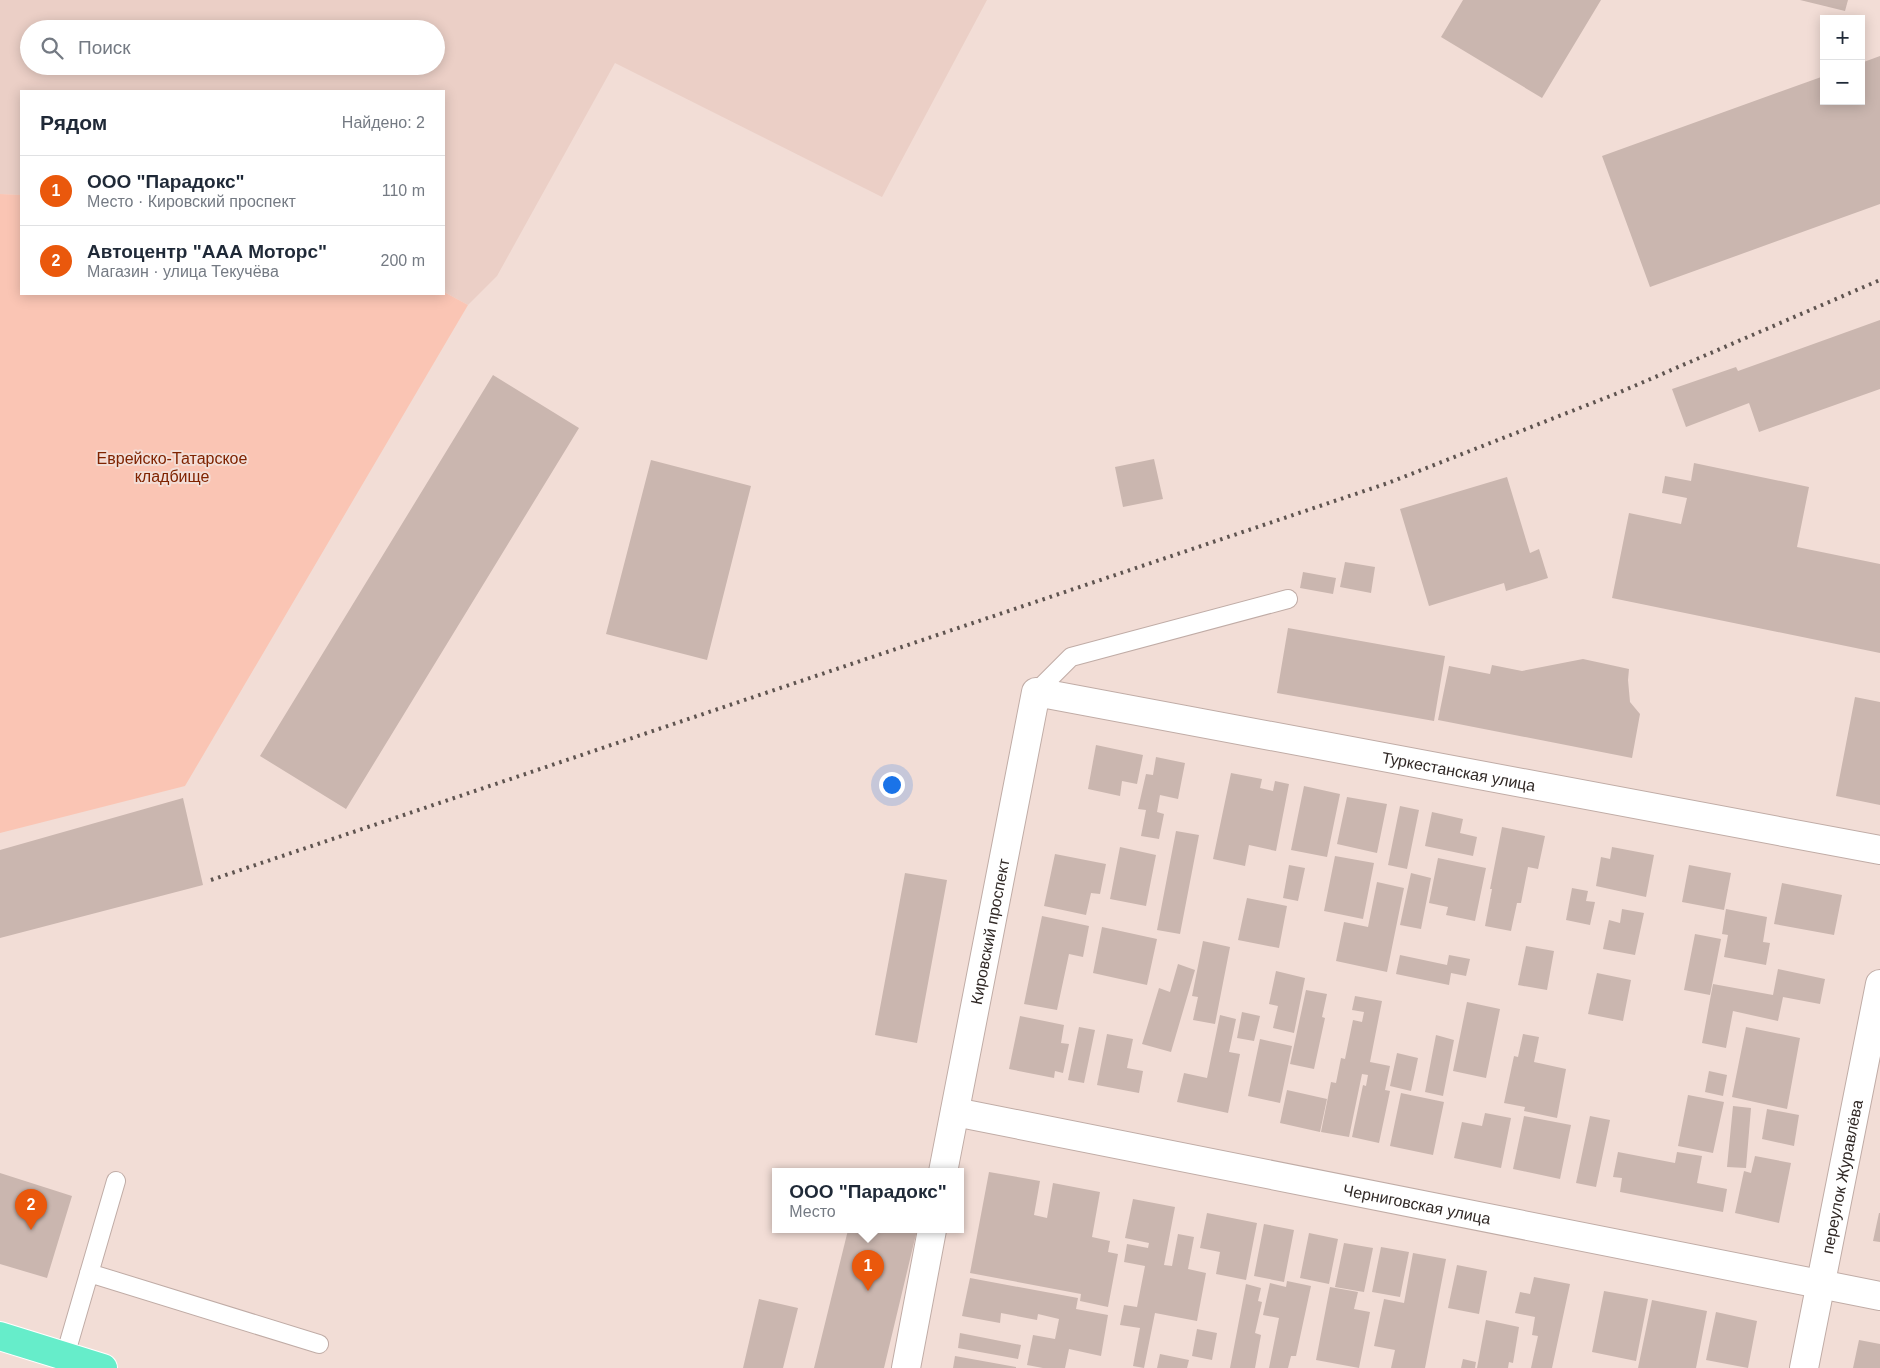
<!DOCTYPE html>
<html lang="ru">
<head>
<meta charset="utf-8">
<style>
  :root { --surface:#fff; --page:#f2f2f3; --text:#1f2937; --muted:#747a83; --line:#e0e1e3; --accent:#ea580c }
  body { margin:0; font-family:Arial,sans-serif; background:var(--page); color:var(--text) }
  .controls { position:absolute; right:15px; top:15px; display:grid; overflow:hidden; border-radius:0px; box-shadow:0 2px 12px #0003 }
  .controls button { width:45px; height:45px; display:grid; place-items:center; padding:0; border:0; border-bottom:1px solid var(--line); background:var(--surface); color:var(--text); font:25px sans-serif }
  .you { position:absolute; left:891px; top:784px; width:18px; height:18px; margin:-12px; border:4px solid #fff; border-radius:50%; background:#1a73e8; box-shadow:0 0 0 8px #1a73e833 }
  .badge { display:grid; place-items:center; width:32px; height:32px; border-radius:50%; background:var(--accent); color:#fff; font-size:16px; font-weight:700 }
  .pin { position:absolute; translate:-50% -41px; filter:drop-shadow(0 1px 2px #0008) }
  .pin::after { content:''; position:absolute; top:26px; width:18px; height:15px; background:inherit; clip-path:polygon(0 0,100% 0,50% 100%) }
  .popup { position:absolute; left:772px; top:1168px; width:192px; height:65px; box-sizing:border-box; display:grid; place-content:center; border-radius:0px; background:var(--surface); filter:drop-shadow(0 1px 4px #0005); font-size:16px; white-space:nowrap; color:var(--muted) }
  .popup b { font-size:19px; color:var(--text) }
  .popup::after { content:''; position:absolute; left:50%; top:100%; margin-left:-10px; border:10px solid transparent; border-top-color:var(--surface) }
  .list { margin:0; padding:0; list-style:none }
  h2 { display:flex; justify-content:space-between; align-items:center; height:65px; margin:0; padding:0 20px; font-size:21px }
  h2 small { font-size:16px; font-weight:400; color:var(--muted) }
  .list li { display:grid; grid-template-columns:32px 1fr auto; gap:15px; align-items:center; box-sizing:border-box; height:70px; padding:0 20px; border-top:1px solid var(--line) }
  .list b { display:block; font-size:19px; white-space:nowrap }
  .list p { margin:0; font-size:16px; white-space:nowrap; color:var(--muted) }
  .list em { font-size:16px; font-style:normal; color:var(--muted) }
  .icon { flex:none; width:28px; height:28px; fill:none; stroke:currentColor; stroke-width:2; stroke-linecap:round; stroke-linejoin:round }
  .map { position:relative; flex:none; width:1880px; height:1368px; overflow:hidden }
  .search { position:absolute; background:var(--surface); box-shadow:0 2px 12px #0003; left:20px; top:20px; width:425px; height:55px; display:flex; align-items:center; gap:12px; box-sizing:border-box; padding:0 18px; border-radius:28px; color:var(--muted); font-size:19px }
  .panel { position:absolute; background:var(--surface); box-shadow:0 2px 12px #0003; left:20px; top:90px; width:425px; height:205px; border-radius:0px }
  .map>svg:first-child { display:block }
</style>
</head>
<body>
<div class="map">
<svg width="1880" height="1368" viewBox="0 0 1880 1368">
  <rect width="100%" height="100%" fill="#f2ddd6"/>
  <path fill="#ebcfc6" fill-rule="evenodd" d="M0,0h987l-105,197 -267,-134 -118,213 -29,29 -24,-13v-201h-423v104l-21,-1zM29,29h407v37h-407z"/>
  <path fill="#fac5b4" d="M0,194l21,1v99h423v-2l24,13 -283,481 -185,47z"/>
  <path fill="#cab6af" d="M1463,0h138l-59,98 -101,-61z
    M1800,0h48l-3,11z
    M1880,56v148l-230,83 -48,-131 222,-80v25h37v-38z
    M1880,320v69l-121,43 -10,-29 -63,24 -14,-38 64,-22 2,4z
    M493,375l86,53 -233,381 -86,-53z
    M1154,459l9,40 -40,8 -8,-40z
    M651,460l100,26 -44,174 -101,-26z
    M1694,463l115,24 -12,60 83,17v89l-268,-55 17,-85 52,11 6,-26 -25,-5 3,-17 26,5z
    M1507,477l23,76 9,-4 9,29 -42,13 -2,-8 -75,23 -29,-97z
    M1345,562l30,5 -4,26 -31,-6z
    M1303,572l33,6 -3,16 -33,-6z
    M1288,628l157,28 -11,65 -157,-28z
    M1583,659l46,10 -1,11 2,22 10,12 -8,44 -194,-38 11,-54 41,8 2,-9 30,6z
    M1855,697l25,5v103l-44,-9z
    M1096,745l47,10 -6,29 -15,-3 -2,15 -32,-7z
    M1156,757l29,6 -7,36 -18,-4 -3,17 7,2 -5,25 -18,-3 5,-26 -8,-1 8,-35 7,1z
    M1231,773l31,6 -2,9 13,3 2,-10 14,3 -13,67 -27,-6 -4,21 -32,-7z
    M1304,786l36,8 -13,63 -36,-7z
    M1347,797l40,7 -10,49 -40,-9z
    M183,798l20,87 -203,53v-88z
    M1400,806l19,4 -12,59 -19,-4z
    M1432,812l31,7 -3,14 17,4 -4,19 -48,-10z
    M1502,827l43,9 -7,33 -10,-2 -7,36h-4l-6,28 -26,-5 7,-37h-2z
    M1176,831l23,4 -19,99 -23,-4z
    M1120,847l36,8 -10,51 -36,-7z
    M1612,847l42,8 -8,42 -50,-11 5,-29 9,2z
    M1055,854l51,10 -6,30 -9,-1 -5,22 -42,-9z
    M1335,856l39,7 -11,56 -39,-8z
    M1438,858l48,10 -11,53 -29,-6 2,-8 -19,-4z
    M1289,865l16,3 -7,33 -15,-3z
    M1689,865l42,8 -7,37 -42,-8z
    M905,873l42,7 -30,163 -42,-8z
    M1411,873l20,5 -10,51 -21,-4z
    M1377,882l27,6 -17,84 -51,-11 8,-39 24,5z
    M1782,883l60,12 -8,40 -60,-11z
    M1572,888l16,3 -2,10 9,1 -5,23 -24,-5z
    M1247,898l40,8 -8,42 -41,-8z
    M1622,909l22,4 -9,42 -32,-6 6,-29 11,3z
    M1726,909l41,8 -4,25 7,1 -4,22 -42,-8 4,-22 -6,-1z
    M1042,916l47,10 -6,31 -14,-3 -12,56 -33,-6z
    M1102,927l55,12 -10,46 -54,-12z
    M1695,934l26,5 -11,56 -26,-5z
    M1203,941l27,6 -15,77 -22,-4 5,-23 -6,-1z
    M1526,946l28,5 -7,39 -29,-5z
    M1400,955l47,10 2,-10 21,4 -4,17 -15,-3 -2,12 -53,-11z
    M1178,964l17,6 -24,82 -29,-8 17,-56 11,4z
    M1778,969l47,10 -5,25 -37,-7 -5,24 -45,-10 -7,37 -24,-5 11,-59 60,11z
    M1276,971l29,7 -11,55 -21,-5 5,-22 -9,-2z
    M1597,973l34,7 -8,41 -35,-7z
    M1306,990l21,4 -5,23 3,1 -11,51 -24,-5z
    M1355,996l27,5 -12,61 20,4 -5,24 5,1 -11,52 -27,-6 11,-52 3,1 2,-11 -6,-1 -13,63 -28,-5 10,-50 5,1 5,-25 4,1 8,-39 9,2 2,-10 -12,-2z
    M1467,1002l33,7 -14,69 -33,-7z
    M1242,1012l18,4 -6,25 -17,-3z
    M1220,1015l16,4 -7,33 11,2 -12,59 -51,-11 7,-29 23,5z
    M1020,1016l44,9 -3,18 8,1 -6,29 -8,-2 -1,7 -45,-9z
    M1079,1027l16,3 -11,53 -16,-3z
    M1746,1027l54,11 -13,71 -55,-12z
    M1107,1034l26,5 -6,29 16,3 -4,22 -42,-8z
    M1523,1034l16,3 -5,25 32,7 -9,49 -33,-7 1,-4 -21,-4 10,-47 4,1z
    M1436,1035l18,5 -11,56 -18,-4z
    M1260,1039l32,7 -12,57 -32,-7z
    M1397,1053l21,5 -7,33 -21,-5z
    M1709,1071l18,4 -4,21 -18,-4z
    M1287,1090l40,9 -7,33 -40,-9z
    M1401,1093l43,9 -11,53 -43,-9z
    M1688,1095l36,7 -11,51 -35,-7z
    M1733,1106l18,2 -5,60 -19,-1z
    M1767,1109l32,6 -5,31 -32,-7z
    M1485,1113l26,5 -10,50 -47,-10 8,-36 20,4z
    M1524,1116l47,9 -11,54 -47,-10z
    M1590,1116l20,4 -14,67 -20,-4z
    M1618,1152l57,11 2,-11 25,4 -5,27 30,6 -4,23 -103,-20 2,-14 -9,-1z
    M1755,1156l36,7 -12,60 -44,-10 9,-42 7,2z
    M989,1172l51,9 -6,34 13,3 6,-35 47,9 -8,45 18,4 -2,11 10,2 -10,53 -28,-6 1,-7 -111,-21z
    M0,1173l72,23 -25,82 -47,-14z
    M1133,1199l42,8 -11,58 8,1 6,-32 16,3 -6,32 18,4 -9,48 -42,-8 -11,55 -11,-2 7,-38 -20,-3 4,-20 13,2 8,-41 -21,-4 3,-18 21,4 1,-5 -24,-5z
    M1207,1213l50,10 -11,57 -30,-6 4,-22 -20,-4z
    M1879,1213h1v29l-7,-1z
    M1264,1224l30,6 -10,52 -30,-6z
    M848,1230h69l-33,138h-70z
    M1309,1233l29,6 -9,45 -29,-6z
    M1344,1243l29,5 -9,44 -29,-5z
    M1381,1247l28,5 -9,45 -28,-5z
    M1413,1253l33,6 -21,109h-34l4,-18 -21,-4 10,-47 20,4z
    M1457,1265l30,6 -8,43 -31,-6z
    M1534,1277l36,7 -18,84h-21l7,-32 -6,-1 3,-18 -20,-4 5,-21 10,2z
    M970,1278l108,20 -2,11 32,6 -7,41 -32,-7 -4,19h-22l-16,-3 6,-30 22,4 4,-20 -21,-5 -1,6 -36,-7 -1,10 -38,-7z
    M1287,1281l24,5 -15,70h-5l-3,12h-19l10,-50 -16,-3 7,-32 16,4z
    M1246,1284l15,4 -3,13 4,1 -7,31 6,2 -6,33h-25z
    M1330,1287l28,5 -4,17 16,3 -11,56 -43,-8z
    M1604,1291l44,8 -12,62 -44,-9z
    M759,1299l39,9 -15,60h-40z
    M1652,1300l55,11 -11,57h-58z
    M1716,1312l41,9 -9,47 -42,-8z
    M1486,1320l33,7 -6,36 -4,-1 -1,6h-31z
    M1197,1329l20,4 -5,27 -20,-4z
    M960,1333l61,12 -3,14 -60,-11z
    M1859,1340l21,4v24h-27z
    M1160,1354l29,6 -2,8h-30z
    M955,1356l61,11v1h-63z
    M1463,1359l13,3 -1,6h-14z"/>
  <g fill="none" stroke-linecap="round" stroke-linejoin="round">
    <defs>
      <path id="service" d="M1036,692l35,-35 217,-58
        M89,1273l230,71
        M65,1356l51,-175"/>
      <g id="minor">
        <path id="s1" d="M955,1112l925,184"/>
        <path id="s2" d="M943,1172l93,-480 844,158"/>
        <path d="M906,1368l26,-138"/>
        <path id="s3" d="M1804,1368l76,-384"/>
      </g>
      <path id="primary" d="M0,1336l103,32"/>
    </defs>
    <use href="#service" stroke="#c0aca6" stroke-width="20"/>
    <use href="#minor" stroke="#c0aca6" stroke-width="30"/>
    <use href="#primary" stroke="#fff" stroke-width="30"/>
    <use href="#service" stroke="#fff" stroke-width="18"/>
    <use href="#minor" stroke="#fff" stroke-width="28"/>
    <use href="#primary" stroke="#66edca" stroke-width="28"/>
    <path stroke="#5f5450" stroke-width="4" stroke-dasharray="2.5 5" stroke-linecap="butt" d="M211,880l1177,-397 230,-90 262,-113"/>
  </g>
  <g text-anchor="middle" dominant-baseline="central" stroke-width="4" stroke-linejoin="round" paint-order="stroke">
    <g font-size="16" fill="#7f2300" stroke="#f2ddd6">
      <text x="172" y="458">Еврейско-Татарское<tspan x="172" dy="18">кладбище</tspan></text>
    </g>
    <g font-size="16" fill="#312926" stroke="#f2ddd6">
      <text stroke="none"><textPath href="#s2" startOffset="919">Туркестанская улица</textPath></text>
      <text stroke="none"><textPath href="#s2" startOffset="245">Кировский проспект</textPath></text>
      <text stroke="none"><textPath href="#s3" startOffset="195">переулок Журавлёва</textPath></text>
      <text stroke="none"><textPath href="#s1" startOffset="471">Черниговская улица</textPath></text>
    </g>
  </g>
</svg>
<div class="controls">
<button>+</button>
<button>−</button>
</div>
<div class="you"></div>
<div class="pin badge" style="left:868px;top:1291px">1</div>
<div class="popup"><b>ООО &quot;Парадокс&quot;</b>Место</div>
<div class="pin badge" style="left:31px;top:1230px">2</div>
<div class="search"><svg class="icon" aria-label="search" viewBox="0 0 24 24"><circle cx="10" cy="10" r="6"/><path d="M15 15l6 6"/></svg>Поиск</div>
<section class="panel">
<h2>Рядом<small>Найдено: 2</small></h2>
<ul class="list">
<li><span class="badge">1</span><div><b>ООО &quot;Парадокс&quot;</b><p>Место · Кировский проспект</p></div><em>110 m</em></li>
<li><span class="badge">2</span><div><b>Автоцентр &quot;ААА Моторс&quot;</b><p>Магазин · улица Текучёва</p></div><em>200 m</em></li>
</ul>
</section>
</div>
</body>
</html>
